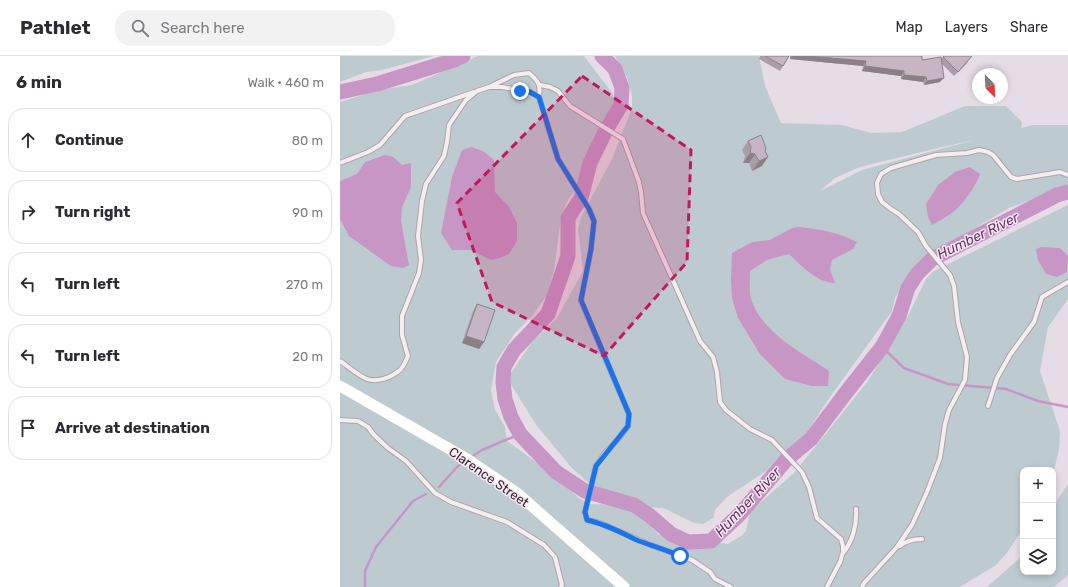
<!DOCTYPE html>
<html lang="en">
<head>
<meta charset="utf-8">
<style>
  :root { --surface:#fff; --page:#f2f2f3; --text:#2b2b33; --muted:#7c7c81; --line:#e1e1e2 }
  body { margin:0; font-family:Rubik,sans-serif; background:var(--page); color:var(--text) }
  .controls { position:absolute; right:12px; bottom:12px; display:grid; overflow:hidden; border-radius:8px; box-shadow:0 2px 6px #0003 }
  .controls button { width:36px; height:36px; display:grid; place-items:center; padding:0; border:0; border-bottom:1px solid var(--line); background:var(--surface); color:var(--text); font:20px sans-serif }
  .compass { position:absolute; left:632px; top:12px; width:36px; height:36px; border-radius:50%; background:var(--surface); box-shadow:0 2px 6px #0003; rotate:156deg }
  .stop { position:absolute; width:12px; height:12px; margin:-9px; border:3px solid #1a73e8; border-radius:50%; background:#fff }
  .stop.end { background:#1a73e8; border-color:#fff; box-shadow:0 1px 4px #0008 }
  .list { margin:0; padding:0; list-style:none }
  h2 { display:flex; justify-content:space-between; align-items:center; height:52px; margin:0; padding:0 16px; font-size:17px }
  h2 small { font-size:13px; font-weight:400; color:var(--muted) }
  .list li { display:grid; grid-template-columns:26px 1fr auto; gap:12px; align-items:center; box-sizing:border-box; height:64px; margin:0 8px 8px; padding:0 8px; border:1px solid var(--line); border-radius:16px }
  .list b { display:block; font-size:15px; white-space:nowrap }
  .list em { font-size:13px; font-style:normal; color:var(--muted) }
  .icon { flex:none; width:22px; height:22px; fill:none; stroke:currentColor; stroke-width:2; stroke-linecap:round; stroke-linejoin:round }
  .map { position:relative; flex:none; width:728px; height:531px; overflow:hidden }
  header { display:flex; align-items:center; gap:24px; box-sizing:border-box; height:56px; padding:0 20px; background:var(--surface); border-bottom:1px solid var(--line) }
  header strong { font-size:19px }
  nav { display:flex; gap:22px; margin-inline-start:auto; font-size:14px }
  .search { width:280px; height:36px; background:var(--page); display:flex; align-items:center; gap:10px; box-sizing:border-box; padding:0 14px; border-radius:16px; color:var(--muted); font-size:15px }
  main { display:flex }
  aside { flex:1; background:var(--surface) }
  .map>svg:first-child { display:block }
</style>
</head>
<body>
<header>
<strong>Pathlet</strong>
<div class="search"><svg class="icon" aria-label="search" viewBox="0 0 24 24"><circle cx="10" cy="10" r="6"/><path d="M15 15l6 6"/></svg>Search here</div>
<nav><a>Map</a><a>Layers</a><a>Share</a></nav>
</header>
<main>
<aside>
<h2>6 min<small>Walk · 460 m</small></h2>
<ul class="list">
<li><svg class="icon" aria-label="ahead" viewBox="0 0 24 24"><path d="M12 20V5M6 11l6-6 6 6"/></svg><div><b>Continue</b></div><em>80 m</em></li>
<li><svg class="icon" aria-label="right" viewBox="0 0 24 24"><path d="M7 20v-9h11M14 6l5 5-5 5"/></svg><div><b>Turn right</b></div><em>90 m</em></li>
<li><svg class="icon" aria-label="left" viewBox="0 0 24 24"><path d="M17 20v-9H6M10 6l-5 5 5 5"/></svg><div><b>Turn left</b></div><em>270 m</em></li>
<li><svg class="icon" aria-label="left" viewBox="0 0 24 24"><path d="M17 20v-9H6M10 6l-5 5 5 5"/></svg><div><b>Turn left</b></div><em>20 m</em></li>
<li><svg class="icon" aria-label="arrive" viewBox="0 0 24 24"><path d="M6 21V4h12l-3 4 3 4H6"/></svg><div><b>Arrive at destination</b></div></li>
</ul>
</aside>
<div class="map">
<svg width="728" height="531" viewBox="0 0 728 531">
  <rect width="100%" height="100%" fill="#e6dce5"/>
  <path fill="#bdcbd0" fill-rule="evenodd" d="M0,0h94l-52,14 -16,2 -26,10z
    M138,0h106l29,38 4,18 -34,68 -15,20 -7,17 -7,53 -7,25 -15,21 -17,17 -19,29 -5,28 4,20 10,17 2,14 47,34 26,24 10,5 30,1 20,11 19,19 69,9 13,-8 5,-5 4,-19 44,-39 74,-92 41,-67 17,-35 8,-8 134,-66v94l-20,28 -8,44 20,60 -1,19 -6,24v-4h-30v59l-17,25 -10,11 -36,22h-620v-485l38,-12 34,-5z
    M275,0h144l6,30 16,37 61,2 29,8 31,-1 63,-26h41l16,16 -1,6 12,-3h35v61l-59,22 -71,42 -27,23 -16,25 -3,13 -62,86 -28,43 -30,27 -45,30 -12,13 -2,8 -10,6 -9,-1 -31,-15 -20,-1 -17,-10 -32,-9 -22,-20 -35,-42 -27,-43 1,-10 21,-31 25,-24 26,-47 -5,-42 3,-12 31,-58 20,-51v-12l-5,-19zM634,84l-112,30 -42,21 15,-13 25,-11 74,-18z
    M728,428v91l-14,12h-67l33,-29 3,-4v18h30v-65z"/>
  <path fill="#c796c5" d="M131,91l12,4 11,9 1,32 14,15 8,16v18l-8,13 -10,4 -8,2 -21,-10h-18l-11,-17 11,-56 10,-27z
    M45,99l8,2 9,8 9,-2v24l-9,20 -1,14 8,44 -6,3 -12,-2 -42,-30 -9,-17v-38l17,-7 8,-12z
    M630,111l10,7c-4,12 -18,32 -28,39 -6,4 -13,8 -20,12l-4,-8 -2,-13 12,-19 17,-13z
    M458,171c21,2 40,5 59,15l-4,7 -21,11 -2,9 5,14c-19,-1 -32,-16 -46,-29l-22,6 -17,11c0,9 -1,20 1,28 11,34 50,53 78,72l-1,15h-16l-27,-7 -25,-25 -22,-36 -6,-20 -1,-18 1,-27 20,-11 18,-2 22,-12z
    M701,191l19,1 8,8 -1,16 -10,5 -11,-3 -8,-14 -2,-11z"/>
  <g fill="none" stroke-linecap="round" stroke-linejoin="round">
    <path stroke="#c796c5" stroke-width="2.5" d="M542,291l22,21 44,16 58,5 32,12 30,6
      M134,399l8,-5 38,-16
      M99,431l18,-20 4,-3
      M25,531v-16l11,-24 37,-46 13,-7"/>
    <path stroke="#c796c5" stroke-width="15" d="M262,0l13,13 7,19 -1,17 -15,25 -16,33 -9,35 -13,20v38l-20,58 -34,36 -10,17 -1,15 2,17 6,18 9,17 36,38 29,19 49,14 15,10 22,19 17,8 23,-1 29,-27 47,-55 24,-20 37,-49 34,-43 17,-31 9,-28 9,-14 15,-15 125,-64 11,-3
      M0,36l37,-8 77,-24 9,-4"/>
    <defs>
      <path id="lane" d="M200,29l10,2 8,4 12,15 53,33 16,43 2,10 2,21 57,128 13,16 4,15 3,30 6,8 24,19 22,11 30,32 7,15 8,31 24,21 2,7v6l-3,10 -13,25
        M151,30l23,-11 15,-2c9,8 12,11 10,24
        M0,107l28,-11 12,-7 25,-29 69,-24
        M0,305c8,5 17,14 27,18 10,4 25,-2 33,-9 4,-4 6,-9 8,-14l-6,-21v-19l17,-43 2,-13 -3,-24 4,-35 4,-17 18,-28 3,-14 2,-17 17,-25 11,-9 12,-4h13l28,5 9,5 19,62 31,50 5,12 -3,28 -10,52 48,113 -1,12 -9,12 -14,15 -9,13 -11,46 2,8 13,3 48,21 44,16 18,12 5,7 16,8
        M648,350l9,-28 13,-23 24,-33 8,-25 26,-15
        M0,364l18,1 10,6 6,8 14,13 18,13 29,32 16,9 56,20 37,23 11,12 7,28 -1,2
        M560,490c6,-5 14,-7 22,-7
        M503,497c10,-12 14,-29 13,-44
        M522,531l2,-4 33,-36 15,-22 15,-33 13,-34 5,-34 4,-14 16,-30 2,-23 -9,-35 -4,-36 -4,-11 -24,-29 -8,-14 -19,-18 -8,-5 -9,-7 -4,-8 -1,-11 4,-9 10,-6 45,-13 31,-2 12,-3 9,2 5,3 18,22 6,2 43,-7 8,3"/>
    </defs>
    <use href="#lane" stroke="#b0a2ae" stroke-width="6"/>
    <use href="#lane" stroke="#f4eef3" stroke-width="4"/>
    <path stroke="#fff" stroke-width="11" d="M0,330l127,73 50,34 107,94"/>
  </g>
  <path fill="#aa9da8" d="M420,0h29l-9,15 -21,-12z
    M450,0h132v4l19,-1 3,-3 24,6 -14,14 -12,-12 -2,18 -16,3 -1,-3 -22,-3v-3l-39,-5 1,-5 -73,-7z
    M408,85l17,10 -3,15 -10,5 -3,-8h-6l2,-7 -3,-6z
    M137,248l7,38 -5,7 -17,-6 11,-32z"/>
  <path fill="#8b7f88" d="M452,0h15l59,5 -3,5 -73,-7z
    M525,10l39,5 -3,5 -39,-5z
    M564,19l22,2 -3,5 -22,-3z
    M604,22l-4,4 -16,3 3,-4z
    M410,97l5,1 -6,9h-6z
    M428,101l-6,9 -10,5 7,-10z
    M126,280l18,6 -5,7 -17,-6z"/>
  <path fill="#c6b6c3" stroke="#8b7f88" d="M425,0h24l-6,10z
    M467,0h115v4l19,-3 3,21 -17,3 -1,-4 -22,-2v-4l-39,-5 1,-5z
    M604,0h28l-14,16 -15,-15z
    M421,79l5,13 -1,3 3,6 -9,4 -4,-7 -5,-1 1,-6 -3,-6z
    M137,248l18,6 -11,32 -18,-6z"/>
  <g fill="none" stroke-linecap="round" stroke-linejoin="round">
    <path stroke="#1a73e8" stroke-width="5" d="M180,35l10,1 9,5 19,62 31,50 5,12 -3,28 -10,51 48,114 -1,12 -32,40 -11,46 2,8c19,4 35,13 52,21 14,5 28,9 41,15"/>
  </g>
  <path fill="#c2185b" fill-opacity="0.2" stroke="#c2185b" stroke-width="3" stroke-dasharray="8 5" stroke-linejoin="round" d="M242,20l109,74 -4,112 -83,94 -112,-54 -35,-99z"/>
  <g text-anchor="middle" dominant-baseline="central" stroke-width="3" stroke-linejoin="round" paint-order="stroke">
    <g font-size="13" fill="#3c2639" stroke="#f4ebf3">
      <text transform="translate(149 421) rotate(35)">Clarence Street</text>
    </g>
    <g font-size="14" font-style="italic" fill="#6f306b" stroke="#f4ebf3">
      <text transform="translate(638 180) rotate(-26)">Humber River</text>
      <text transform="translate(408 446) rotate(-47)">Humber River</text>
    </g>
  </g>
</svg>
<div class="controls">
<button>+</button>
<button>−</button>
<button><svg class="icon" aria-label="layers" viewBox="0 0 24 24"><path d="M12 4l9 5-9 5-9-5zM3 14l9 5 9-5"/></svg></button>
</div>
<svg class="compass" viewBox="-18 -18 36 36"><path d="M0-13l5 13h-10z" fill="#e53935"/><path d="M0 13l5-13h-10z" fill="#7c7c81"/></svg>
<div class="stop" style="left:340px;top:500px"></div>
<div class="stop end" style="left:180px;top:35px"></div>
</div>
</main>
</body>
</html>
